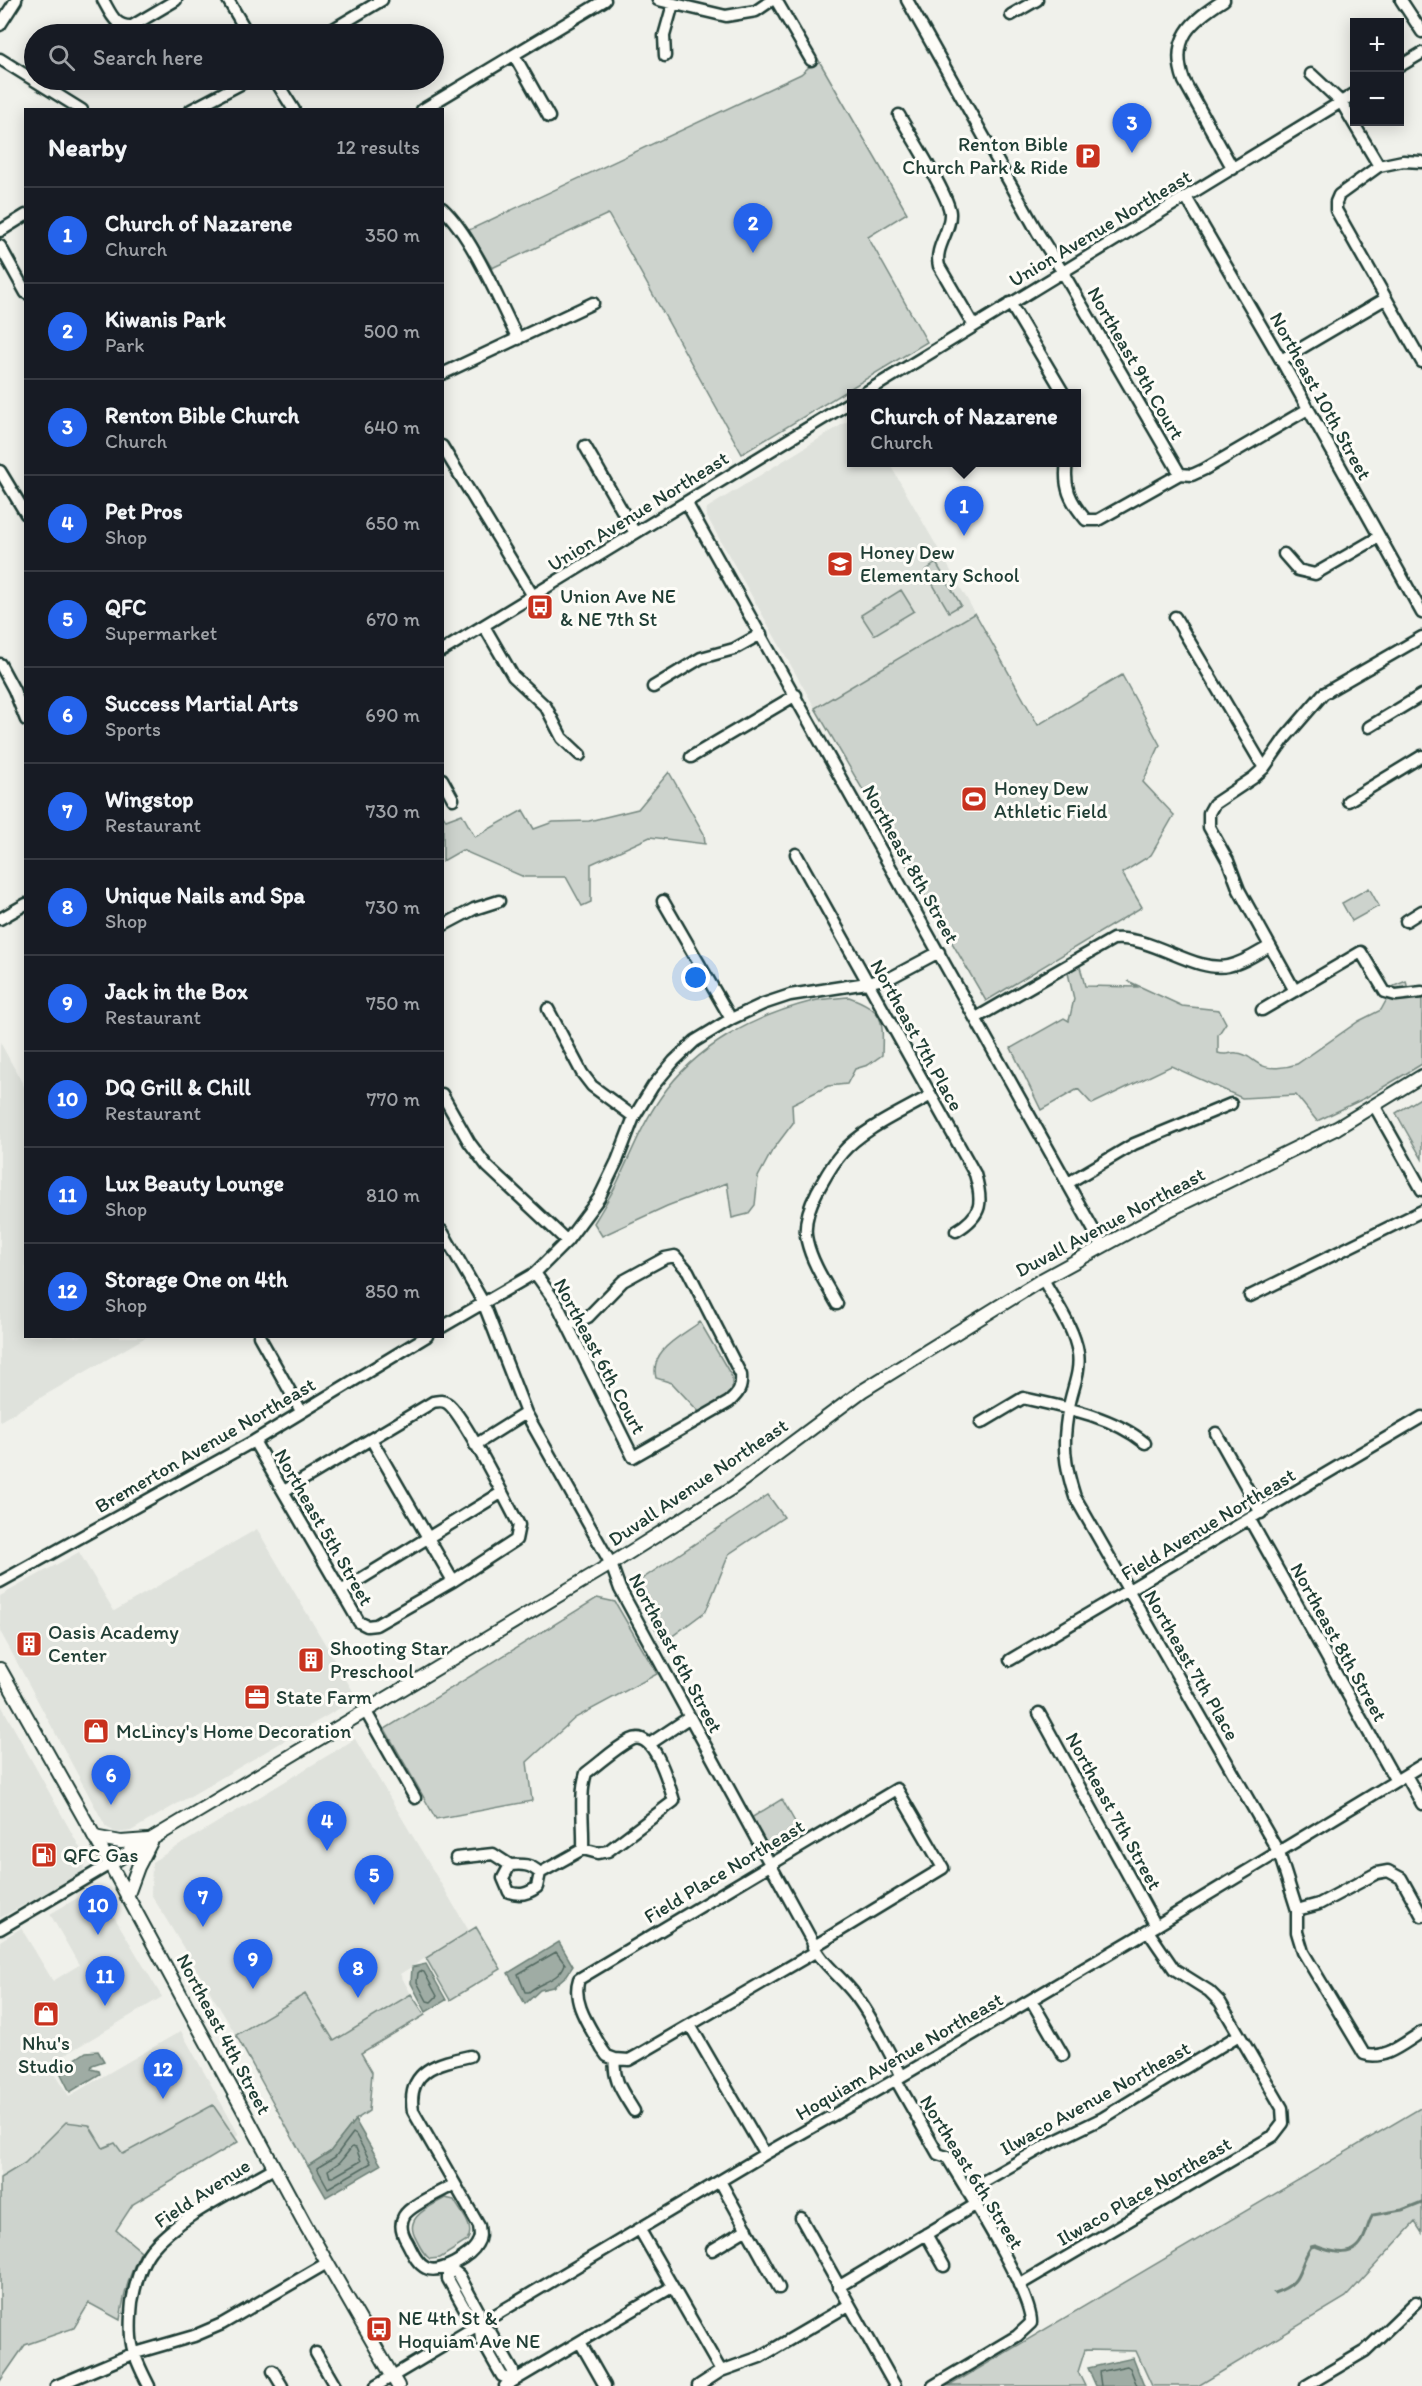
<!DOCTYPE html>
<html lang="en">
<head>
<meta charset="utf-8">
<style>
  :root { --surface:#171b24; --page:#20242c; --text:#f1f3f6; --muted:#9ea1a6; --line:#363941; --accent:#2563eb }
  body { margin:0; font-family:Itim,sans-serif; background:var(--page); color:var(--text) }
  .controls { position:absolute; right:18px; top:18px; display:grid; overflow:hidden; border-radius:0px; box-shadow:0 3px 15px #0003 }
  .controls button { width:54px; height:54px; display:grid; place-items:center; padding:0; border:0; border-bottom:2px solid var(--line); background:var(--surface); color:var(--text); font:30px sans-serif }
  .you { position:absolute; left:696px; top:978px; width:21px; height:21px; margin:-15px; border:4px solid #fff; border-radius:50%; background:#1a73e8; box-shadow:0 0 0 9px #1a73e833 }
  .badge { display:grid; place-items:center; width:39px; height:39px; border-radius:50%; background:var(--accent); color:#fff; font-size:20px; font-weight:700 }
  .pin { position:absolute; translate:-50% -50px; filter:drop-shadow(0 2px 3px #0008) }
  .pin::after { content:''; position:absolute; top:32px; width:21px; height:18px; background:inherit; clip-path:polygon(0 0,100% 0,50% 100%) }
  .popup { position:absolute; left:847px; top:389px; width:234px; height:78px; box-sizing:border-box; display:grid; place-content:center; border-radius:0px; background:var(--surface); filter:drop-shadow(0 2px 4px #0005); font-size:20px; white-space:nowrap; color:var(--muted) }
  .popup b { font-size:22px; color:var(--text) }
  .popup::after { content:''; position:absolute; left:50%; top:100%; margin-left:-12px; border:12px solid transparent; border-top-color:var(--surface) }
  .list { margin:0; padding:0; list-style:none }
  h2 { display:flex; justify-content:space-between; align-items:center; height:78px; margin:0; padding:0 24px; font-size:26px }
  h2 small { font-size:20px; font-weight:400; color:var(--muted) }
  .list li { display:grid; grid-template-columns:39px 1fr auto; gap:18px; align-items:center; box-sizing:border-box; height:96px; padding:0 24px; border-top:2px solid var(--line) }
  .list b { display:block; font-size:22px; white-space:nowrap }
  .list p { margin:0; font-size:20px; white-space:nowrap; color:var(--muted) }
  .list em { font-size:20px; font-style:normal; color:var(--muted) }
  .icon { flex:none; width:33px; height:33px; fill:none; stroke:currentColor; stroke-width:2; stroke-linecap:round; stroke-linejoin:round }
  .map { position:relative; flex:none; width:1422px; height:2386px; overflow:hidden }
  .search { position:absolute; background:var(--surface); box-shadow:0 3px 15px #0003; left:24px; top:24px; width:420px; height:66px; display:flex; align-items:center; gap:15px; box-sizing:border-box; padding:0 21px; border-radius:33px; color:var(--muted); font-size:22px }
  .panel { position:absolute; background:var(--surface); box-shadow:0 3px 15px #0003; left:24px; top:108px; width:420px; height:1230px; border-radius:0px }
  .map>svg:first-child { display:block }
</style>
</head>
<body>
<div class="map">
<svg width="1422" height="2386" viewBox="0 0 1422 2386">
  <rect width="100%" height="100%" fill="#f0f1eb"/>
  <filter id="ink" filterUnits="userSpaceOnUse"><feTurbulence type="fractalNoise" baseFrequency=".0167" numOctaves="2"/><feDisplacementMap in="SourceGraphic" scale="12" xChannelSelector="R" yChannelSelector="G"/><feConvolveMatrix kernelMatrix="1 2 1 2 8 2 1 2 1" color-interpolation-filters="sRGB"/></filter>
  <g filter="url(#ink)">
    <path fill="#dfe2dc" d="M851,419l1,43 37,1 86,150 -160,95 -109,-193 1,-7z
      M0,1042l25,46 1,248 120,1 -146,84z
      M257,1529l100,169 -226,133 -14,2 -11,-6 -106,-196v-35l79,-44 35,59z
      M0,1703l85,154v9l-3,8 -82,44z
      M355,1739l114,192 -69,43 11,20 -78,47 -29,-47 -68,41 -85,-141 1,-32z
      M93,1891l7,2 62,104 -113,67 20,32 112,-65 58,104 -107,64 -43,-74 -89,53v-237l21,-13 32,53 26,-16 -29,-51 36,-21z"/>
    <path fill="#cdd3cd" stroke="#768880" stroke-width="1.5" d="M818,59l89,154 -39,24 59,105 -185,112 -134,-240 -116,54 -23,-38 332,-156z
      M936,563l25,42 -12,7 -24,-41z
      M901,590l13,21 -40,24 -13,-20z
      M975,613l63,112 84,-50 38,70 -17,37 31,33 -23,40 -29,18 20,34 -156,94 -171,-293z
      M669,772l35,62 1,10 -55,-7 -59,27v38l-9,4 -16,-29h-42l-62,-27 -19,11v-46l3,5 16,-6 13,23 48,-27 11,19 19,-7 36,-1 49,-12z
      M1369,888l10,18 -27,15 -10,-18z
      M1079,963l6,23 52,1 -9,-6 54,25 37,4 7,13 -8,12v18c8,3 12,-1 19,0 9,0 15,7 22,11 9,6 27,4 38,0l62,-43 22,-11 13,-24 12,-5 2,9 14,8v66l-57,34 -48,23 -21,-26 -54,3 -71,-32 -79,38 -14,-15 -37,21 -30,-62 53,-30 5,3 5,-22 -6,-26z
      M849,997c36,13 34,23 33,58l-14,10 -13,4 -8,15 -19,2 -36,18 1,19 -21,28 -14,26 -3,28 -7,9 -16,4 -5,-35 -60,23 -65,30 -8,-13c8,-13 16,-26 23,-40 14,-29 25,-59 44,-86 35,-51 93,-81 152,-96 11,-3 24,-3 36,-4z
      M1422,1097v62l-26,-46z
      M700,1322l32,55v17l-31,20 -29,-31 -16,-5c-7,-28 24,-41 44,-56z
      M768,1495l16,22 -55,37 -23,57 -43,32 -30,-58z
      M597,1598l18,4 42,72 -82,44 -48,44 5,39 -96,18 -51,-90z
      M782,1799l22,39 -23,13 -12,-3 -18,-30z
      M476,1927l25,42 -51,31 -24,-42z
      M305,1994l29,47 77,-47 14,21 -64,38 11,19 -3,39 -14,9 -25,32 -22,14 -72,-131z
      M213,2105l25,37 -105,62 -17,26 25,21c-12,23 -17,43 -21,69l-31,-17 -15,25 -49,17 -25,36v-203l25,-15 41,-41 23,3 14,23 12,-5 8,11z
      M1422,2107v126l-7,-11 -69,75 -148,89h-46l-16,-35 -51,-1 -7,22 7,14h-136z
      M445,2198l9,2c7,13 22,27 13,41l-27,17 -10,1c-7,-5 -10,-12 -14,-20 -13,-22 12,-31 29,-41z"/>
    <path fill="#9faca4" stroke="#6c8077" stroke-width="1.5" d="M559,1942l14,24 -6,9 -14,12 -13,3 -15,14 -17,-31z
      M426,1964l20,36 -20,12 -15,-29 1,-16z
      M98,2051l6,10 -12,4 -1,4 8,2 1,3 -30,18 -11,-22 27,-18z
      M355,2120l26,45 -55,32 -18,-31 22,-14z
      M1133,2358l11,28h-48l-8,-18z"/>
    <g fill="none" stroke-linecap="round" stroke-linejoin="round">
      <path stroke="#526961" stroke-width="1.5" d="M556,1952l9,12c-6,17 -24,17 -36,28h-4l-7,-18z
        M420,1971l4,1 13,24 -6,6 -4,-1 -10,-19 1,-9z
        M353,2133l3,2 15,28 -43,25 -11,-20 18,-11z
        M352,2147l4,1 5,13 -28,16h-3l-2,-7 12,-8z
        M1101,2386l-2,-14 28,-6 3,2 7,18"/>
      <path stroke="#6c8077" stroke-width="3" d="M1274,2293c31,-10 22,-24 37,-46l4,-1c18,7 40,13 49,-9 4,-8 4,-15 9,-22l29,-5 20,-8"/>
      <defs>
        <path id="minor" d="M103,0c8,14 12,27 29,26l44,-26
          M228,0l20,34
          M658,0l68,16 30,-5 16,-11
          M776,0l35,60
          M907,0l131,233 24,38 118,203
          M1224,0c-33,21 -55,39 -40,81l49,88
          M1401,0l21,32
          M1011,15l26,-15
          M0,25l16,-25
          M325,34l57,-34
          M514,55l35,62
          M665,56l-1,-20 9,-32
          M0,59l82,51
          M1400,66l22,-13
          M1311,74l30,28 38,64 24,-5 19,1
          M275,80l19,30
          M191,110l57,-30
          M422,110l183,-110
          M899,115c11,20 50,80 51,98 1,19 -16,34 -11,53l35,60
          M1379,166l-40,29 -3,7v8l86,152
          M1186,197l95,163 141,253
          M442,208c31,29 56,92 76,131
          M0,231l26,-16
          M0,246l26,47
          M1010,303l54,91
          M1281,360l104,-61
          M442,374l151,-71
          M863,394l491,-300
          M442,446l91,150
          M585,446l50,87
          M1067,462c-4,25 3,39 19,58h12l82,-46
          M0,471l26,43
          M1180,474l12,1 13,-6 103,-60
          M686,502l416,743
          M1284,554l14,16 17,4 64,-37
          M1175,617l89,151
          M484,626l29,50 33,31 16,31 18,17
          M442,651l410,-250
          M0,664l14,26 12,30
          M653,687l48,-29 33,-9 27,-15
          M1369,727l53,-32
          M691,757l105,-62
          M442,779l11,20
          M1348,801l74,-45
          M796,854l179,320c8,28 8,41 -19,57
          M663,901l68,118
          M0,919l26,-15
          M1406,921l16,-10
          M442,926l32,-17 25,-8
          M1295,991l-56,-101 -11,-29 -19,-34v-14l5,-9 39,-26 11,-10 21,-30 38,-44 99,-57
          M548,1009l34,64 10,13 42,31
          M1262,1010l99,-58 24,40 11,3 26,-3
          M976,1018l137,-79c39,-4 81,34 115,27 15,-3 28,-12 42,-20
          M442,1094l27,48 18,24 80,75
          M1374,1105l48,85
          M1068,1183l66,-39 97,-40
          M442,1231l41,71 43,111 85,151 9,25 192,352c5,19 31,37 43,54 19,24 32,55 47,81
          M535,1273l22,31 76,153 96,-55c10,-9 13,-14 12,-27l-53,-104 -13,-15 -10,2 -42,23 -35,36 -20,9
          M1043,1279c12,23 31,48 35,74 3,19 -6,36 -9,54 -7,34 -5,57 6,90l204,356 18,57v22l6,20 61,102c21,7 41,-12 58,-22
          M1250,1296l172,-85
          M837,1304c-11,-20 -25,-41 -30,-63 -4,-17 2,-34 10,-49 8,-14 14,-27 25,-39 20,-24 62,-42 89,-58
          M442,1327l93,-54 32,-32 32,-43 18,-37 17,-44 19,-31 21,-25 21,-20 36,-22 32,-15 27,-9 77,-12 25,-6 47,-25
          M259,1336l42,75
          M981,1423l42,-25c41,9 89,18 122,45
          M1216,1433l45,80
          M371,1439l82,142
          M254,1441l105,181 8,4 9,-1 77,-44 63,-41 3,-15c-12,-22 -56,-112 -72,-122 -5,-3 -8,-2 -14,-1l-149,89
          M475,1445l51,-32
          M1250,1520l146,261
          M0,1582l254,-141 173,-105
          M341,1591l160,-98
          M1010,1660l412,-243
          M366,1712l49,86
          M1039,1713l117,213
          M651,1743l39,-26
          M1406,1775l16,29
          M456,1858l37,-4 17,11 -7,13 6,14c11,4 19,2 28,-5l3,-14
          M510,1865c13,-1 20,-1 30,8l43,-24 15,4 10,-2 66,-50c-5,-16 -20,-73 -43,-61 -16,8 -31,23 -45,33 -7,22 -2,52 -3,76
          M1297,1910l22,-6 58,-31 11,-2 13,7 21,38
          M0,1929l110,-65
          M1031,2000l32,55
          M690,2025l75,129
          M615,2059l14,1 9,-5 177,-103
          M896,2080l42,74 9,3c19,32 85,135 84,166l-14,13 -84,50
          M634,2111c-10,-17 -22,-31 -19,-52l-8,-3 -5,-7c-11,-21 -31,-46 -23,-70l318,-190 46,79 -130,79
          M720,2181l59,107
          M455,2184c-12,7 -45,21 -51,32 -5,9 -2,18 3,26 5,9 9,21 19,26 13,7 45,-12 51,-24 4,-6 3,-11 2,-18l-66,-115c-7,-41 25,-48 57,-55
          M967,2191l80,-46 56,-27 136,-83
          M801,2218l94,168
          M640,2230l81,141
          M926,2234l18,32
          M712,2250l35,-21
          M448,2266l11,9 19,35 3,29 21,37 11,5
          M448,2266v13l21,37 22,17 22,38v10
          M1019,2285l254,-149 10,-13 -1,-15 -62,-106 -11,-11 -35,-22 -26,-38
          M838,2287l137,-82
          M580,2342l25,44
          M316,2353l19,33
          M273,2371l9,15
          M56,2386l76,-32 62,-18 28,-12 105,-61
          M149,2386c-18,-35 -21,-44 -17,-84 3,-17 8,-38 19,-52 29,-35 84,-59 123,-82
          M376,2386l389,-232 137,-78 254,-150 266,-161
          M505,2386l167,-99
          M698,2386l23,-15 39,-14 89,-52
          M1306,2386l59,-35 51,-49"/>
        <path id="major" d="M0,1669l110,195 196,362 92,160
          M94,1837l27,5 27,-2
          M110,1864l501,-300 121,-76 130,-97 181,-112 128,-70 166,-81 85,-52
          M127,1897l11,-30 14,-27"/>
      </defs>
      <use href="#minor" stroke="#1f3d34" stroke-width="15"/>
      <use href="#major" stroke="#1f3d34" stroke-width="16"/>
      <use href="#minor" stroke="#fdfcf7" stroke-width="10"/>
      <use href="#major" stroke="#fdfcf7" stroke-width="12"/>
    </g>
  </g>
  <defs>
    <symbol id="parking-square" viewBox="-11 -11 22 22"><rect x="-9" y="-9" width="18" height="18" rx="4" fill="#c8321e" stroke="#fdfcf7"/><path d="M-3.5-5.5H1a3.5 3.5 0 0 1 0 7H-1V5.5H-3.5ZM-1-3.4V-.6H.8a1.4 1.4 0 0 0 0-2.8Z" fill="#fff"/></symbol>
    <symbol id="school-square" viewBox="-11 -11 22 22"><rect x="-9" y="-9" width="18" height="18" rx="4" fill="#c8321e" stroke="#fdfcf7"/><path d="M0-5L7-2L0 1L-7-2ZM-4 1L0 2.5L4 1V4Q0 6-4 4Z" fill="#fff"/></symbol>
    <symbol id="bus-square" viewBox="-11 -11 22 22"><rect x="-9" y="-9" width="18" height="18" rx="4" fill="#c8321e" stroke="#fdfcf7"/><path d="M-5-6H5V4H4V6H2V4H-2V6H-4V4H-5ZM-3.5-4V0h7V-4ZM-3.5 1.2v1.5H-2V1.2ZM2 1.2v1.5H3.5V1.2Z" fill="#fff"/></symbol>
    <symbol id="stadium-square" viewBox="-11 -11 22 22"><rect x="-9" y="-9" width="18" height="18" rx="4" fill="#c8321e" stroke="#fdfcf7"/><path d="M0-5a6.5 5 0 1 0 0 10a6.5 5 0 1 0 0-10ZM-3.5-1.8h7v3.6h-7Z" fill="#fff"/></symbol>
    <symbol id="building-square" viewBox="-11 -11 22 22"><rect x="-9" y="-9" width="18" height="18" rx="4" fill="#c8321e" stroke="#fdfcf7"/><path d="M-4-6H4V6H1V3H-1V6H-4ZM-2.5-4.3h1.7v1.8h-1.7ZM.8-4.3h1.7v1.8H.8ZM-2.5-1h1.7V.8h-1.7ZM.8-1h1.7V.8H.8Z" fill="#fff"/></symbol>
    <symbol id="office-square" viewBox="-11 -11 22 22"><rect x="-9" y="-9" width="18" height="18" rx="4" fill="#c8321e" stroke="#fdfcf7"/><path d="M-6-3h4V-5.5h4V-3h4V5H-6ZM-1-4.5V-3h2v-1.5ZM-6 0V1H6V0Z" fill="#fff"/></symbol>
    <symbol id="shop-square" viewBox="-11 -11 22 22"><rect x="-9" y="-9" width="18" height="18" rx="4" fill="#c8321e" stroke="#fdfcf7"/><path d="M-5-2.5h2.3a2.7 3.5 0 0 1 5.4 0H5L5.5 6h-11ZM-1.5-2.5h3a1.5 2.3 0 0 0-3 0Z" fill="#fff"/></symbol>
    <symbol id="fuel-square" viewBox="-11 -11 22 22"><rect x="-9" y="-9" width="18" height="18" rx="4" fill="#c8321e" stroke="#fdfcf7"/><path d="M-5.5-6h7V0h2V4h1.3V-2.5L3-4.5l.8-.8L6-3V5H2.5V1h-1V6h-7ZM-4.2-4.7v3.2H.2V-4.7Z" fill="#fff"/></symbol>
  </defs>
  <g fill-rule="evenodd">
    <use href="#parking-square" x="1073" y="141" width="30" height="30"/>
    <use href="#school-square" x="825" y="549" width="30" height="30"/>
    <use href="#bus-square" x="525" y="592" width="30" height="30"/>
    <use href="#stadium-square" x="959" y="784" width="30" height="30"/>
    <use href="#building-square" x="14" y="1629" width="30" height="30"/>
    <use href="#building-square" x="296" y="1645" width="30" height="30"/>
    <use href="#office-square" x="242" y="1682" width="30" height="30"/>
    <use href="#shop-square" x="81" y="1716" width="30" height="30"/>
    <use href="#fuel-square" x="29" y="1840" width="30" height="30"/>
    <use href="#shop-square" x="31" y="1999" width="30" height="30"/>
    <use href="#bus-square" x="364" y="2314" width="30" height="30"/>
  </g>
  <g text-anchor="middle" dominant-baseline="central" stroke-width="6" stroke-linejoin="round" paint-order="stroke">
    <g font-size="20" fill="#1f3d34" stroke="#fdfcf7" text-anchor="start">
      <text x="1068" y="144" text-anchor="end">Renton Bible<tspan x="1068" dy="23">Church Park &amp; Ride</tspan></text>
      <text x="860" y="552">Honey Dew<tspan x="860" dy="23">Elementary School</tspan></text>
      <text x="560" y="596">Union Ave NE<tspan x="560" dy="23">&amp; NE 7th St</tspan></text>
      <text x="994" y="788">Honey Dew<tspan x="994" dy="23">Athletic Field</tspan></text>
      <text x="48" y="1632">Oasis Academy<tspan x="48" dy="23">Center</tspan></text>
      <text x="330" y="1648">Shooting Star<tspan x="330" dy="23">Preschool</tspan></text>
      <text x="276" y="1697">State Farm</text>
      <text x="116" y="1731">McLincy's Home Decoration</text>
      <text x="63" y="1855">QFC Gas</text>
      <text x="46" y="2043" text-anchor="middle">Nhu's<tspan x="46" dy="23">Studio</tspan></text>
      <text x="398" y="2318">NE 4th St &amp;<tspan x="398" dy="23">Hoquiam Ave NE</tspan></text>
    </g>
    <g font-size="20" fill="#1f3d34" stroke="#fdfcf7">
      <text transform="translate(1100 228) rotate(-31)">Union Avenue Northeast</text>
      <text transform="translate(1136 363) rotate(60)">Northeast 9th Court</text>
      <text transform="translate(1321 396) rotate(61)">Northeast 10th Street</text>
      <text transform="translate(638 511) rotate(-32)">Union Avenue Northeast</text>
      <text transform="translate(911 864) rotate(61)">Northeast 8th Street</text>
      <text transform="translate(917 1035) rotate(61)">Northeast 7th Place</text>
      <text transform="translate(1110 1222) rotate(-28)">Duvall Avenue Northeast</text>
      <text transform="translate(600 1356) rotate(62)">Northeast 6th Court</text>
      <text transform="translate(205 1445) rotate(-30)">Bremerton Avenue Northeast</text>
      <text transform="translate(698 1482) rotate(-34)">Duvall Avenue Northeast</text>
      <text transform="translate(1208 1524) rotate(-31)">Field Avenue Northeast</text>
      <text transform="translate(324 1527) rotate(60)">Northeast 5th Street</text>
      <text transform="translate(1339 1642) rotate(61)">Northeast 8th Street</text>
      <text transform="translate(676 1653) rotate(62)">Northeast 6th Street</text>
      <text transform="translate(1192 1665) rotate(60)">Northeast 7th Place</text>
      <text transform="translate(1114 1811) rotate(61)">Northeast 7th Street</text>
      <text transform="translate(724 1871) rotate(-31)">Field Place Northeast</text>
      <text transform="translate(224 2034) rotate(62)">Northeast 4th Street</text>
      <text transform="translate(899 2056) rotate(-30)">Hoquiam Avenue Northeast</text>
      <text transform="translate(1095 2098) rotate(-29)">Ilwaco Avenue Northeast</text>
      <text transform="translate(972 2172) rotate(58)">Northeast 6th Street</text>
      <text transform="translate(1144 2191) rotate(-30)">Ilwaco Place Northeast</text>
      <text transform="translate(202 2193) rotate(-33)">Field Avenue</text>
    </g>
  </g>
</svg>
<div class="controls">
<button>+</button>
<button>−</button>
</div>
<div class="you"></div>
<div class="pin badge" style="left:964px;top:536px">1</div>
<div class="popup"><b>Church of Nazarene</b>Church</div>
<div class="pin badge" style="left:753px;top:253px">2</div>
<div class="pin badge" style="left:1132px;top:153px">3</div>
<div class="pin badge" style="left:327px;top:1851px">4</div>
<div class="pin badge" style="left:374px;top:1905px">5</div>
<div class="pin badge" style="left:111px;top:1805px">6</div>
<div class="pin badge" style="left:203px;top:1927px">7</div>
<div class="pin badge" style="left:358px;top:1998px">8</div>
<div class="pin badge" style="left:253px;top:1989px">9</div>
<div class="pin badge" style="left:98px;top:1935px">10</div>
<div class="pin badge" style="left:105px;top:2006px">11</div>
<div class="pin badge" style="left:163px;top:2099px">12</div>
<div class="search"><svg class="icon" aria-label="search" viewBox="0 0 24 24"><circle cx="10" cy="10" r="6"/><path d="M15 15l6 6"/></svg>Search here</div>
<section class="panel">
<h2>Nearby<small>12 results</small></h2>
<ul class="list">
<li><span class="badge">1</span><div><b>Church of Nazarene</b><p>Church</p></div><em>350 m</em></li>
<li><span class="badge">2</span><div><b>Kiwanis Park</b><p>Park</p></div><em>500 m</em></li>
<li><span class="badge">3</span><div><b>Renton Bible Church</b><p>Church</p></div><em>640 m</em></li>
<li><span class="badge">4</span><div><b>Pet Pros</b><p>Shop</p></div><em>650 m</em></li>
<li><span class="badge">5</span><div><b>QFC</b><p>Supermarket</p></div><em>670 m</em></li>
<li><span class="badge">6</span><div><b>Success Martial Arts</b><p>Sports</p></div><em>690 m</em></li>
<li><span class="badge">7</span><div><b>Wingstop</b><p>Restaurant</p></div><em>730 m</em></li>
<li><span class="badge">8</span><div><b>Unique Nails and Spa</b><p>Shop</p></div><em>730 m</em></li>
<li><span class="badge">9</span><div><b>Jack in the Box</b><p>Restaurant</p></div><em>750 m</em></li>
<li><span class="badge">10</span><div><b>DQ Grill &amp; Chill</b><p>Restaurant</p></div><em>770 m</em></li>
<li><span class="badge">11</span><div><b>Lux Beauty Lounge</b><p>Shop</p></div><em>810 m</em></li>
<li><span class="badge">12</span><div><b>Storage One on 4th</b><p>Shop</p></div><em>850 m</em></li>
</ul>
</section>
</div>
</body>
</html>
